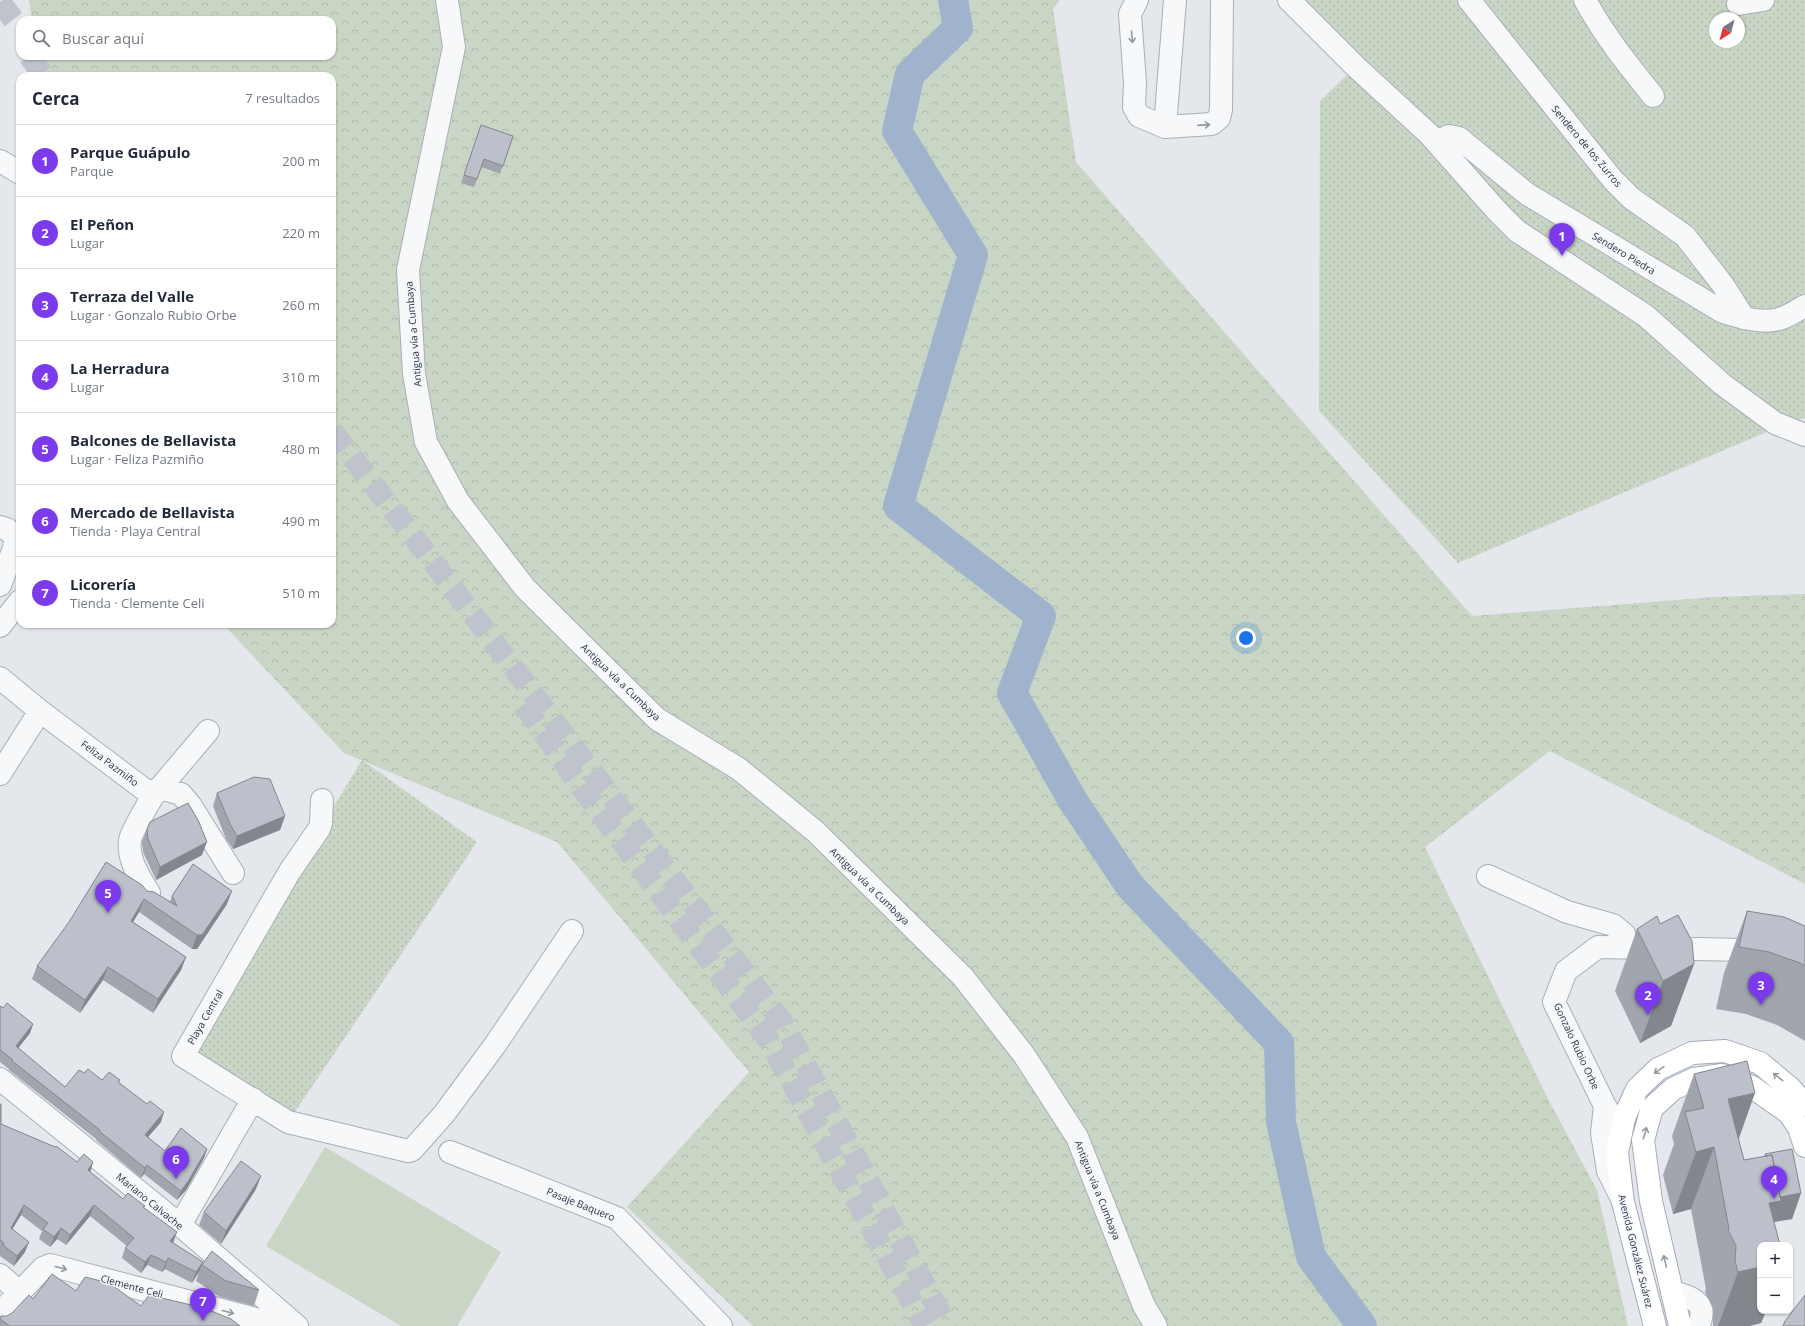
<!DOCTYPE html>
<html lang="es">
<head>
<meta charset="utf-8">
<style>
  :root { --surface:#fff; --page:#f2f2f3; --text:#1f2937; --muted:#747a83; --line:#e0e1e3; --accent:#7c3aed }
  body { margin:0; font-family:"Open Sans",sans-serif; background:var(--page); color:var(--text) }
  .controls { position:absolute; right:12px; bottom:12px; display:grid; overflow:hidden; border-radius:8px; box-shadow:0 1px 3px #0004 }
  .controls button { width:36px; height:36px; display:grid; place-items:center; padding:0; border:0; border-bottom:1px solid var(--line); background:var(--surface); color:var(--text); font:20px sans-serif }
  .compass { position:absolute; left:1709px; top:12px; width:36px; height:36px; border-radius:50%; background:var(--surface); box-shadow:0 1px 3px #0004; rotate:216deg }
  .you { position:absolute; left:1246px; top:638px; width:14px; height:14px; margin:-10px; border:3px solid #fff; border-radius:50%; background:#1a73e8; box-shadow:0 0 0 6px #1a73e833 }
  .badge { display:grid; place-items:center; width:26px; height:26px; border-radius:50%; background:var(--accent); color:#fff; font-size:13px; font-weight:700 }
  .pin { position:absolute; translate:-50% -33px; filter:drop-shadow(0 1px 2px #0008) }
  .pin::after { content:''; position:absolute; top:21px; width:14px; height:12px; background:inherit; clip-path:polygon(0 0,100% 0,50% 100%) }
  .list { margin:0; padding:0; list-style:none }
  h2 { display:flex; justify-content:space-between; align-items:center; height:52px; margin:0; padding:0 16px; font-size:17px }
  h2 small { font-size:13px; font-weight:400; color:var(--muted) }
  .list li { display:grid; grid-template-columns:26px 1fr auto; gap:12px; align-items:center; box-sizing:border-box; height:72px; padding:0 16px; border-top:1px solid var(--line) }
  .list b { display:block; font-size:15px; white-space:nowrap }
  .list p { margin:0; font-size:13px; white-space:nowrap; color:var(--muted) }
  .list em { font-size:13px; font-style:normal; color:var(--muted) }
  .icon { flex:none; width:22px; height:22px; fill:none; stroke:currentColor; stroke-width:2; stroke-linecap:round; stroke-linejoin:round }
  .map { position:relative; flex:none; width:1805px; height:1326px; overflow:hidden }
  .search { position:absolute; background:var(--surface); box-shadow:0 1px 3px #0004; left:16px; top:16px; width:320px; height:44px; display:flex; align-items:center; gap:10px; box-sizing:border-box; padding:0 14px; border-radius:12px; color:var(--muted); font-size:15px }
  .panel { position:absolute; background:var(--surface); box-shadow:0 1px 3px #0004; left:16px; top:72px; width:320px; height:556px; border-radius:12px }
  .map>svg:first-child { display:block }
</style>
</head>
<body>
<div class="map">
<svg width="1805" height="1326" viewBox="0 0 1805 1326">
  <defs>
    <pattern id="forest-crowns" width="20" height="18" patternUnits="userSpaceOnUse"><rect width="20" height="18" fill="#c9d6c5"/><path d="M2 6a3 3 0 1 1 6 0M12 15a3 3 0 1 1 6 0" fill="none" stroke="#adb8ab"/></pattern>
    <pattern id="park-dots" width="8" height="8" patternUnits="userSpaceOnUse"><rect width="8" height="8" fill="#c9d6c5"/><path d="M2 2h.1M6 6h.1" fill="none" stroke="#adb8ab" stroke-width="1.8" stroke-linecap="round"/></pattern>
  </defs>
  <rect width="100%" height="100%" fill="#e4e7ec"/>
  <path fill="#c9d6c5" d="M325,1147l176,105 -44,74h-56l-135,-80z"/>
  <path fill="url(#forest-crowns)" d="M29,0h1031l-7,9 23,153 396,454 242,-19 91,-3v290l-255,-133 -125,96 123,252 49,91 31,136h-875l-126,-119 122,-135 -192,-230 -213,-89 -121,-129h109v-548h-294l-2,-20h296v-36h-300z"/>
  <path fill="url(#park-dots)" fill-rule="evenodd" d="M1297,0h508v418l-10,2 -337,143 -139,-152 1,-310 33,-32zM1715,18h24v24h-24z
    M362,760l115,82 -189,280 -104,-69z"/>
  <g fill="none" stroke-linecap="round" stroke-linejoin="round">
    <path stroke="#9fb4cc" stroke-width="30" d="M953,0l5,28 -48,46 -13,57 76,124 -75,251 143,110 -29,77 61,108 57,85 149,157 2,79 30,135 51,69"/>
    <path stroke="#bfc3cb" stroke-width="22" stroke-dasharray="22 11" stroke-linecap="butt" d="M0,2l20,26
      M29,56l15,20
      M332,431l117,152 334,440 164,303
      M524,705l62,89 182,245 157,287"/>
    <defs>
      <path id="minor" d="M447,0l7,47 -46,223 6,104 12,68 32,59 67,87 132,131 82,50 77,63 147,145 61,78 53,82 67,169 12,20
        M1137,0l-7,14 5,69 -1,24 5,9 26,11 47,-3 7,-6 2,-8 1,-110
        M1289,0l66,66 75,69 67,76 20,20 129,85 76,68 53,39 30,12
        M1469,0l144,180 18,18 54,38 38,49 21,33
        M1585,0c19,35 43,65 68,96
        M1738,4l25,-4
        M1165,127l10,-127
        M1436,142l13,-6 10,2 68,56 196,118c17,5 39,12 56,7 9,-2 18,-9 26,-13
        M0,161l20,12
        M0,527l7,2 8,8 -1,11 -14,37
        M0,626l20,-25
        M0,678l40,33 113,85 55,-65
        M0,774l40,-63
        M159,788l22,6 10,12 42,67
        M322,800l-1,23 -2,6 -29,42 -107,185 105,66 120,29 4,-1 32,-36 51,-69 77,-114
        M1488,876l79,36 46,13 11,9 -3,13
        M149,893c-9,-15 -22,-34 -19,-53 1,-7 18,-36 23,-44
        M0,1079l180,146 117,101
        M1605,1106l-3,27 6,38 14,28
        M1624,1118c-10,2 -14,-4 -19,-12l-51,-104 12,-31 32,-24 148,3 59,17
        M450,1152l167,66 104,108
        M180,1225l73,-126
        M0,1275l19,17
        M1672,1292c18,4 38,11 26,34
        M0,1313l43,-45 7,-3 232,61"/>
      <path id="major" d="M1655,1326l-32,-124 -6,-49 7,-35 13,-29 21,-20 34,-16 33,-2 35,12 30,25 15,17
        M1680,1326l-29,-125 -8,-61 9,-32 21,-19 21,-10 28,-4 30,12 37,26 10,15 6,18"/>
    </defs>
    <use href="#minor" stroke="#a9aeb7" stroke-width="24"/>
    <use href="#major" stroke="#a3abb8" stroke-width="24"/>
    <use href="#minor" stroke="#f7f8fa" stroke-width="22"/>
    <use href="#major" stroke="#fff" stroke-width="22"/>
  </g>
  <path fill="#a1a5ae" d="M481,125l32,11 -13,38 -18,-7 -8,20 -13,-4z
    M217,793l68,23 -5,14 -47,19 -7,-10 -13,-33z
    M147,829l55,26 -46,25 -13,-28 -1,-10z
    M147,891l23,11 2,-6 55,8 -30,45h-5l-53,-37 -6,10 53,35 -5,13 -28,43 -50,-33 -23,33 -48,-34 5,-13z
    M1747,911l58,15v115l-28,-16 -31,-11 -30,-5 8,-36z
    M1660,924l34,40 -23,62 -31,17 -25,-52 22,-62z
    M0,1006l3,2 30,16 -3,9 -12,15 47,39 19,-14 18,7h18l-1,3 42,39 -13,15 17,14 42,-2 -3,9 -18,32 -9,10 -33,-26 -3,4 -45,-38v-1l-87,-69v-1l-9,-7z
    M1694,1074l44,64 6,22 20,-3 1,-3 36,39 -9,26 -18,3 -14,89h6l-5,12 -12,3h-36v-18l-8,-16 1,-3 -15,-80 -18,5 -10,-39 11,-31 -2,-8z
    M0,1104l1,20 76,38h16l-3,10 33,27 22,7 -1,2 29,35 29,21 57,26 -5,16 -34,-9 -24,-16 3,-9 -7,11 -27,-14 -3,3 -15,-7 -6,8 -19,-15 3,-10 2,-2 -37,-30 -24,29 -9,-6 -7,8 -11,-8 3,-8 -21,-16 -9,14 13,23 -11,14 -14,-10z
    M256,1189l-35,55 -22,-19 5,-13z
    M76,1291l65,15 99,20h-240v-8l7,-2 26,-17z"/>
  <path fill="#83868d" d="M285,816l-5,14 -47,19 4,-13z
    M207,842l-5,13 -46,25 4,-13z
    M232,891l-5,13 -30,45h-5l5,-14z
    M144,899l-5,13 -13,22 5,-13z
    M186,957l-5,13 -28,43 5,-14z
    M1694,964l-23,62 -31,17 23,-62z
    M108,967l-5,13 -23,33 5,-13z
    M33,1024l-3,9 -17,22 3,-9z
    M1755,1093l-22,62 -19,-8 -23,62 -18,5 23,-62 32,-53z
    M164,1112l-3,10 -19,22 3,-9z
    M207,1149l-3,9 -18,32 -9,10 4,-9z
    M93,1162l-3,11 -2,-3z
    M147,1165l-3,9 -3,4 4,-10z
    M261,1176l-5,13 -35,55 5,-13z
    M1801,1193l-9,26 -19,3 -4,-19 5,-5z
    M24,1205l-3,10 -14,23 4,-10z
    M94,1205l-4,11 -24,29 4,-10z
    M61,1228l-4,11 -7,8 4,-10z
    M177,1232l-4,11 -3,-2z
    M29,1242l-4,10 -11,14 3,-10z
    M151,1255l-4,10 -6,8 4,-11z
    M168,1258l-3,11 -3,3 4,-10z
    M203,1262l-4,10 -7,11 4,-11z
    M1760,1267v44h6l-5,12 -12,3h-31l20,-54z"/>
  <path fill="#bbc0ca" stroke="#83868d" d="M481,125l32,11 -10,30 -19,-7 -7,20 -13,-4z
    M254,777l16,2 15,37 -48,20 -6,-10 -14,-33z
    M188,803l10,17 9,22 -47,25 -12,-28 -1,-10 3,-7z
    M106,862l36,23 5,6 7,1 23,14 -5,-10 21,-32 39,27 -30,44h-5l-53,-36 -13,22 55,36 -28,42 -50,-32 -23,33 -48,-34 32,-44z
    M1747,911l37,6 21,9v40l-5,-3 -31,-11 -30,-5z
    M1678,915l14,26 2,23 -31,17 -26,-52 20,-13 3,8z
    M7,1003l26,21 -17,22 49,41 14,-17 5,3 4,-4 14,11 7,-8 11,8 -2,2 29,22 3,-3 14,11 -19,23 20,16 16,-23 26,21 -18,31 -8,11 -34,-26 -2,3 -46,-37 1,-1 -88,-69 1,-1 -13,-10v-44l3,2z
    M1747,1061l8,32 -27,6 16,61 28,-5 9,46 -12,2 11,42h-20v22l-22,5 -3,-11 1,-15 -8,-16 1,-1 -15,-82 -18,5 -11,-40 19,-4 -10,-34z
    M0,1104h1v20l54,23 1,-1 21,16 7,-8 9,8 -5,8 35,29 5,-6 17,13 -2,1 34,25 -7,9 33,21 -7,10 -28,-14 -2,4 -15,-7 -6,7 -20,-14 9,-10 -40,-33 -24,30 -9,-7 -7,9 -11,-8 5,-6 -24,-18 -13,23 18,14 -12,14 -14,-11 1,-2 -4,-3z
    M1792,1149l9,44 -21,4 -8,-42 -6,1 -1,-2z
    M241,1161l20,15 -35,55 -22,-19z
    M212,1251l47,39 -33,-9 -24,-16z
    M52,1274l24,17 9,-14 24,6 32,23 8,-11 55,13 27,11 9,7h-230l-10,-7 1,-3h6l5,-3 17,-18 4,4z
    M1805,1295v31h-22l2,-5z"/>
  <defs><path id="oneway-shaft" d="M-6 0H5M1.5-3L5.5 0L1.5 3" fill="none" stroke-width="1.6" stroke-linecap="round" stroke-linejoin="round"/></defs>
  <g stroke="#9196a0">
    <use href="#oneway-shaft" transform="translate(1132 37) rotate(85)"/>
    <use href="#oneway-shaft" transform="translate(1204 125) rotate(-4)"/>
    <use href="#oneway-shaft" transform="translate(61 1268) rotate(15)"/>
    <use href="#oneway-shaft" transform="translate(228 1312) rotate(15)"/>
  </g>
  <g stroke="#959aa2">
    <use href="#oneway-shaft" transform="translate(1659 1070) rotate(145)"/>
    <use href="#oneway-shaft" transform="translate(1778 1077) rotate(-142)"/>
    <use href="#oneway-shaft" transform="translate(1645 1133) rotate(-74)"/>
    <use href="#oneway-shaft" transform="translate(1665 1261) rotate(-103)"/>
  </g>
  <g text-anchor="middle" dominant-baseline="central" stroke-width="3" stroke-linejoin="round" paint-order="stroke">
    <g font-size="10" fill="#2b3445" stroke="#f4f6f9">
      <text transform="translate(1587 146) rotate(50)">Sendero de los Zurros</text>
      <text transform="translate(1624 253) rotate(31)">Sendero Piedra</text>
      <text transform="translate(413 334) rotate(-95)">Antigua vía a Cumbaya</text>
      <text transform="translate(621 682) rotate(44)">Antigua vía a Cumbaya</text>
      <text transform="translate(110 763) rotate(37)">Feliza Pazmiño</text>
      <text transform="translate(870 886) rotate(44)">Antigua vía a Cumbaya</text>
      <text transform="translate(205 1017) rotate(-60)">Playa Central</text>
      <text transform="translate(1577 1046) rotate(65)">Gonzalo Rubio Orbe</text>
      <text transform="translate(1098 1190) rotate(68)">Antigua vía a Cumbaya</text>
      <text transform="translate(150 1201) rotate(39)">Mariano Calvache</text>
      <text transform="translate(581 1204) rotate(22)">Pasaje Baquero</text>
      <text transform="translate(1636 1251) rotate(76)">Avenida González Suárez</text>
      <text transform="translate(132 1286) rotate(15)">Clemente Celi</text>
    </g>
  </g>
</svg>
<div class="controls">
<button>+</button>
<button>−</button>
</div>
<svg class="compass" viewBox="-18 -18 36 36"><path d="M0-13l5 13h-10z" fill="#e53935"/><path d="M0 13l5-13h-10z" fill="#747a83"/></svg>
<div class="you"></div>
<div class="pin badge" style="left:1562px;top:256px">1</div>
<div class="pin badge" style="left:1648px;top:1015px">2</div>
<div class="pin badge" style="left:1761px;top:1005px">3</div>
<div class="pin badge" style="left:1774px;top:1199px">4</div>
<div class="pin badge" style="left:108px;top:913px">5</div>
<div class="pin badge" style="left:176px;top:1179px">6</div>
<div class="pin badge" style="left:203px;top:1321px">7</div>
<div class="search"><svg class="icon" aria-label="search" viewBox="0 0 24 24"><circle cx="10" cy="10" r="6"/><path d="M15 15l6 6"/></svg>Buscar aquí</div>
<section class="panel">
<h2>Cerca<small>7 resultados</small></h2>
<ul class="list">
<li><span class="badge">1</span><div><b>Parque Guápulo</b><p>Parque</p></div><em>200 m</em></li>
<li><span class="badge">2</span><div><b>El Peñon</b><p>Lugar</p></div><em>220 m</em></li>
<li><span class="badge">3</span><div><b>Terraza del Valle</b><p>Lugar · Gonzalo Rubio Orbe</p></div><em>260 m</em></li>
<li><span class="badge">4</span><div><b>La Herradura</b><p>Lugar</p></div><em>310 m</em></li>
<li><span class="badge">5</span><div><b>Balcones de Bellavista</b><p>Lugar · Feliza Pazmiño</p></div><em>480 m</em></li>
<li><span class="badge">6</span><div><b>Mercado de Bellavista</b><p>Tienda · Playa Central</p></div><em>490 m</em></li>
<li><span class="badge">7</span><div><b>Licorería</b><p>Tienda · Clemente Celi</p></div><em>510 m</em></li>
</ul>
</section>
</div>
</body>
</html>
